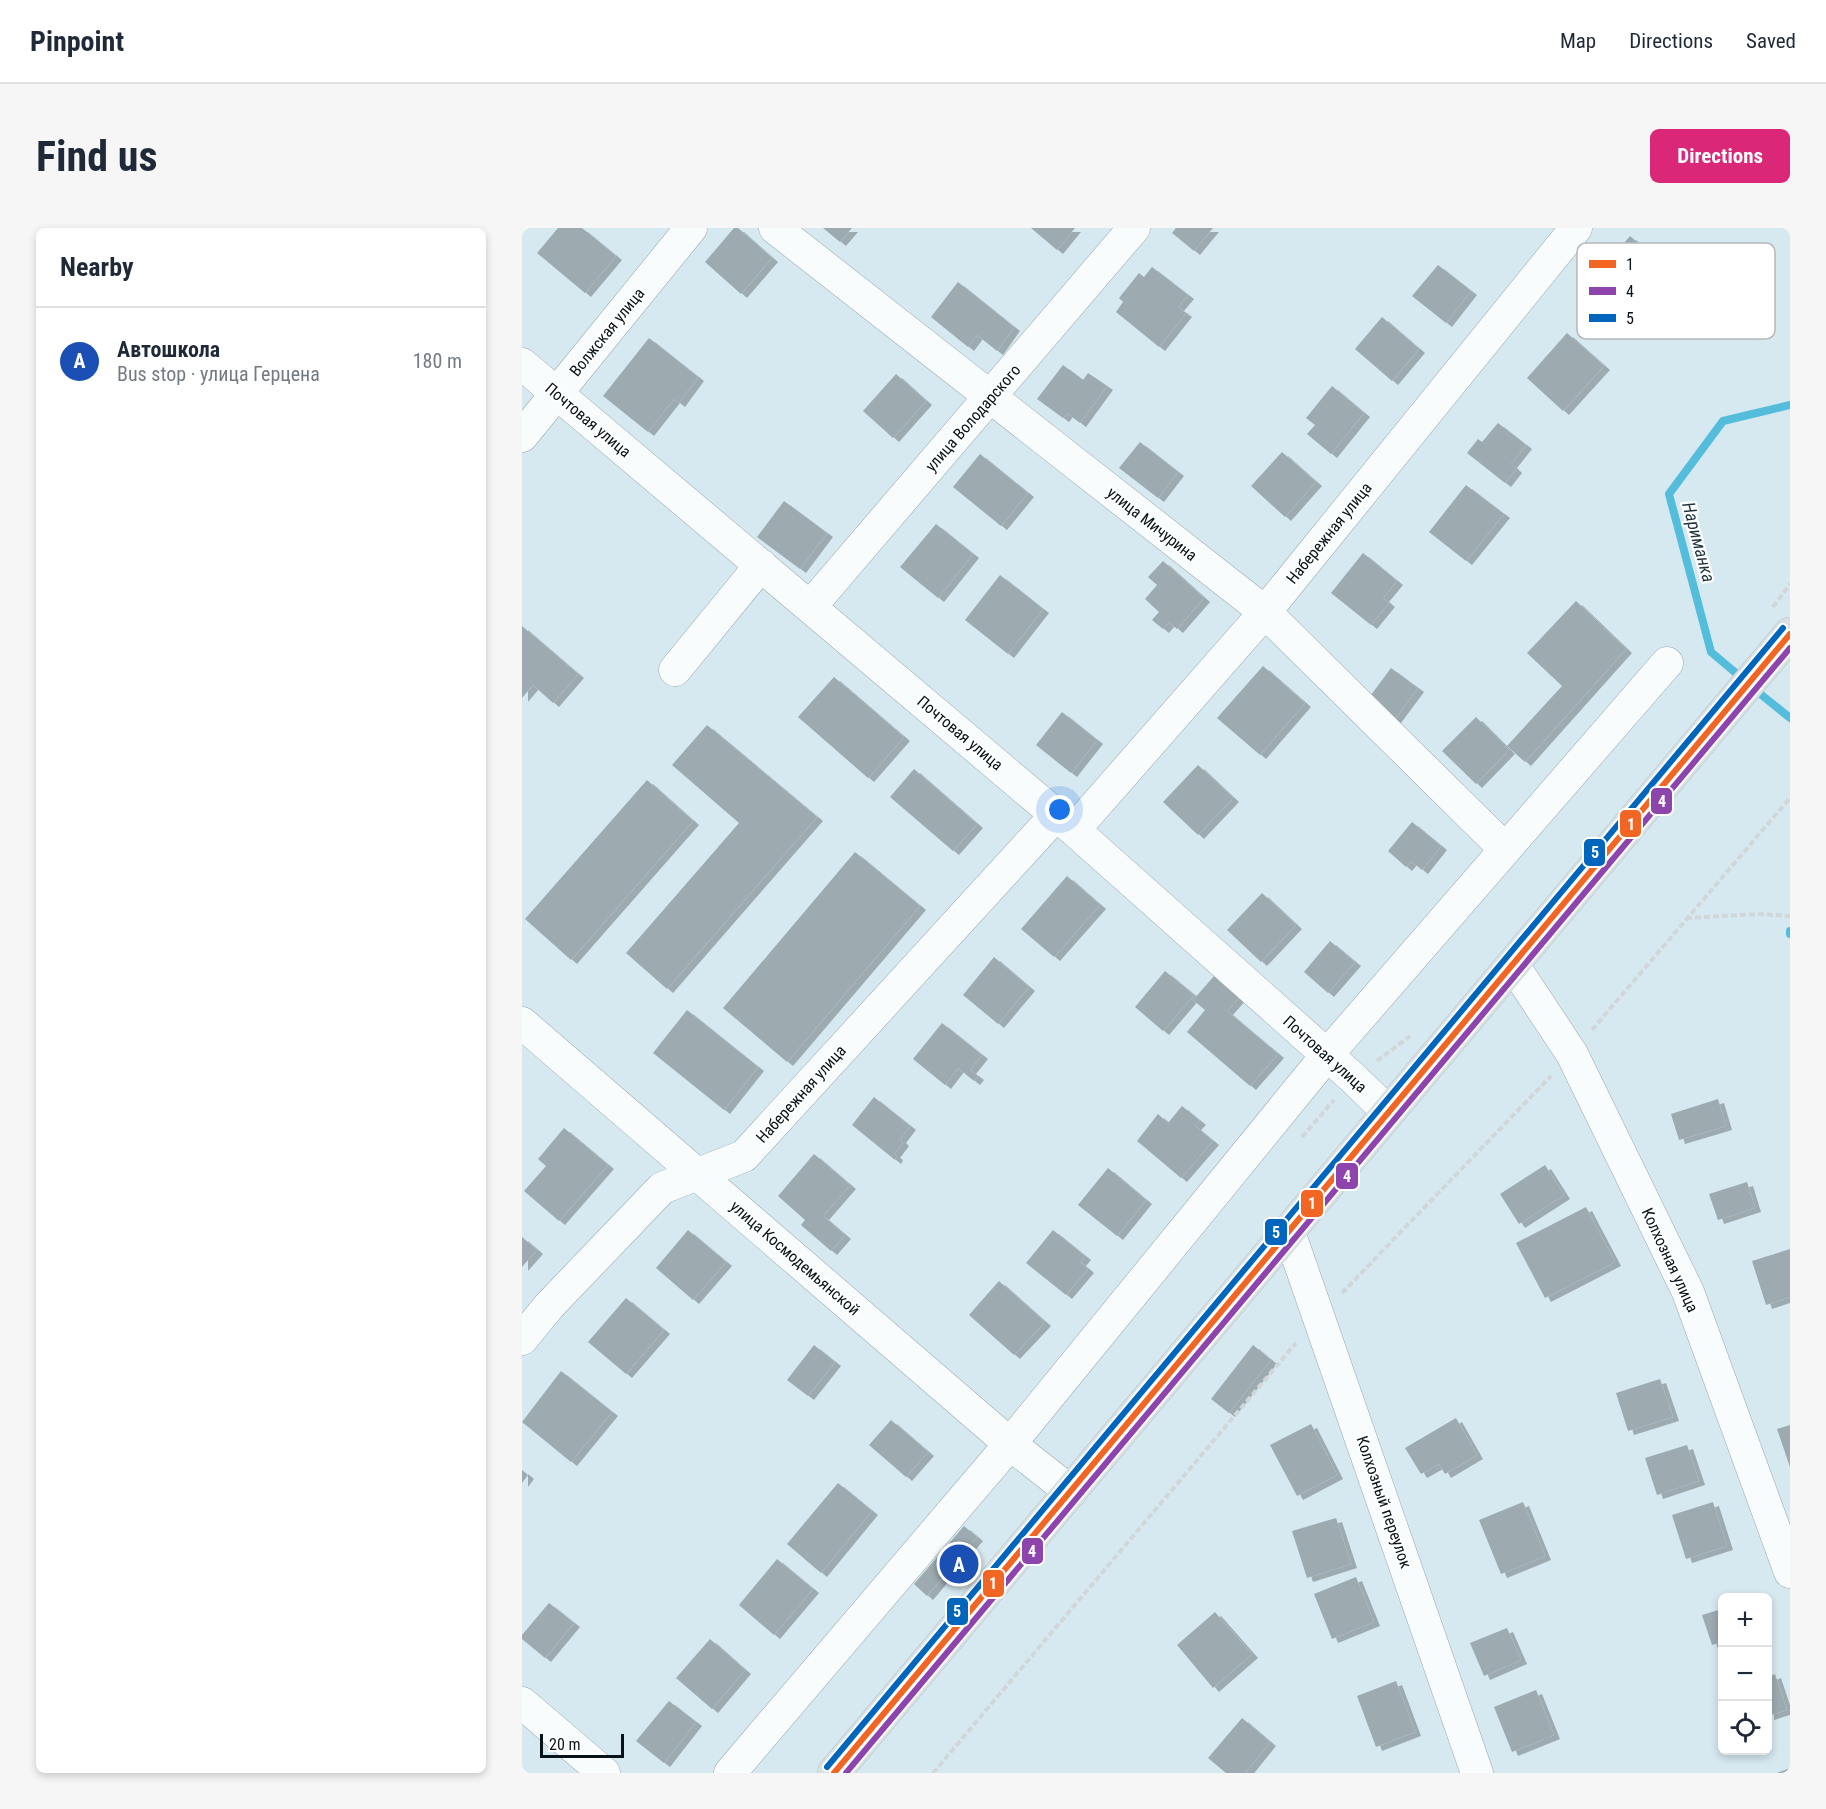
<!DOCTYPE html>
<html lang="en">
<head>
<meta charset="utf-8">
<style>
  :root { --surface:#fff; --page:#f6f6f7; --text:#1f2937; --muted:#747a83; --line:#e0e1e3; --accent:#db2777 }
  body { margin:0; font-family:"Roboto Condensed",sans-serif; background:var(--page); color:var(--text) }
  .controls { position:absolute; right:18px; bottom:18px; display:grid; overflow:hidden; border-radius:9px; box-shadow:0 3px 9px #0003 }
  .controls button { width:54px; height:54px; display:grid; place-items:center; padding:0; border:0; border-bottom:2px solid var(--line); background:var(--surface); color:var(--text); font:30px sans-serif }
  .scale { position:absolute; left:18px; bottom:15px; width:84px; box-sizing:border-box; padding-left:6px; border:3px solid #071318; border-top:0; font-size:16px; line-height:21px; white-space:nowrap; color:#071318; -webkit-text-stroke:4px #fff; paint-order:stroke }
  .you { position:absolute; left:538px; top:582px; width:21px; height:21px; margin:-15px; border:4px solid #fff; border-radius:50%; background:#1a73e8; box-shadow:0 0 0 9px #1a73e833 }
  .badge { display:grid; place-items:center; width:39px; height:39px; border-radius:50%; background:var(--accent); color:#fff; font-size:20px; font-weight:700 }
  .pin { position:absolute; translate:-50% -50%; border:3px solid #fff; box-shadow:0 2px 6px #0006 }
  .list { margin:0; padding:0; list-style:none }
  h2 { display:flex; justify-content:space-between; align-items:center; height:78px; margin:0; padding:0 24px; font-size:26px }
  h2 small { font-size:20px; font-weight:400; color:var(--muted) }
  .list li { display:grid; grid-template-columns:39px 1fr auto; gap:18px; align-items:center; box-sizing:border-box; height:108px; padding:0 24px; border-top:2px solid var(--line) }
  .list b { display:block; font-size:22px; white-space:nowrap }
  .list p { margin:0; font-size:20px; white-space:nowrap; color:var(--muted) }
  .list em { font-size:20px; font-style:normal; color:var(--muted) }
  .icon { flex:none; width:33px; height:33px; fill:none; stroke:currentColor; stroke-width:2; stroke-linecap:round; stroke-linejoin:round }
  .map { position:relative; flex:none; width:1268px; height:1545px; overflow:hidden; border-radius:9px }
  header { display:flex; align-items:center; gap:36px; box-sizing:border-box; height:84px; padding:0 30px; background:var(--surface); border-bottom:2px solid var(--line) }
  header strong { font-size:28px }
  nav { display:flex; gap:33px; margin-inline-start:auto; font-size:21px }
  .intro { display:flex; align-items:center; justify-content:space-between; box-sizing:border-box; height:144px; padding:0 36px }
  h1 { margin:0; font-size:42px }
  .button { padding:15px 27px; border-radius:9px; background:var(--accent); color:#fff; font-size:21px; font-weight:700 }
  main { display:flex; gap:36px; padding:0 36px }
  aside { flex:1; background:var(--surface); border-radius:9px; box-shadow:0 3px 9px #0003 }
  .map>svg:first-child { display:block }
</style>
</head>
<body>
<header>
<strong>Pinpoint</strong>
<nav><a>Map</a><a>Directions</a><a>Saved</a></nav>
</header>
<div class="intro"><h1>Find us</h1><a class="button">Directions</a></div>
<main>
<aside>
<h2>Nearby<small></small></h2>
<ul class="list">
<li><span class="badge" style="background:#1a4fb4">A</span><div><b>Автошкола</b><p>Bus stop · улица Герцена</p></div><em>180 m</em></li>
</ul>
</aside>
<div class="map">
<svg width="1268" height="1545" viewBox="0 0 1268 1545">
  <defs>
    <filter id="shadow"><feDropShadow dx="6" dy="4" stdDeviation="0" flood-color="#0004"/></filter>
  </defs>
  <rect width="100%" height="100%" fill="#d6e8f0"/>
  <g fill="none" stroke-linecap="round" stroke-linejoin="round">
    <path stroke="#54bddc" stroke-width="8" d="M1221,451l-32,-27 -42,-158 54,-73 67,-16
      M1231,460l37,30
      M1268,703v3"/>
  </g>
  <path fill="#9dabb1" filter="url(#shadow)" d="M36,0h24l34,28 -31,37 -48,-40z
    M212,0h4l34,30 -31,36 -36,-32z
    M301,0h29l-12,14z
    M509,0h44l-18,22z
    M654,0h37l-19,23 -22,-18z
    M1108,8l35,30 -35,39 -33,-30z
    M916,37l33,26 -25,32 -34,-27z
    M630,39l36,28 -10,12 8,6 -27,34 -43,-35 7,-10 -4,-4 20,-25 5,4z
    M436,54l56,45 -17,24 -20,-16 -9,12 -37,-30z
    M860,89l37,32 -27,32 -37,-32z
    M1045,105l37,33 -41,45 -36,-33z
    M127,110l49,39 -19,26 -5,-4 -26,33 -45,-36z
    M541,137l20,15 5,-7 19,13 -27,37 -13,-10 -4,5 -26,-19z
    M374,146l30,27 -33,37 -30,-27z
    M810,158l32,27 -33,41 -24,-20 8,-9 -9,-7z
    M976,195l28,22 -15,19 5,5 -11,14 -38,-30 11,-14 4,3z
    M618,214l38,30 -20,26 -39,-30z
    M760,224l34,30 -31,35 -34,-31z
    M458,226l48,39 -27,33 -48,-39z
    M944,257l38,29 -38,47 -37,-29z
    M262,273l43,32 -27,36 -43,-32z
    M414,296l37,30 -35,44 -38,-31z
    M841,325l34,28 -14,17 6,5 -18,22 -40,-32z
    M641,333l41,37 -27,31 -8,-7 -6,7 -11,-9 7,-8 -14,-13 12,-14 -9,-8z
    M478,347l43,34 -35,45 -43,-34z
    M1054,373l50,48 -101,113 -18,-16 55,-60 -35,-33z
    M0,398l56,48 -25,29 -20,-18 -11,13z
    M741,438l42,37 -45,52 -43,-37z
    M869,440l27,20 -26,35 -27,-20z
    M312,449l70,60 -36,41 -70,-61z
    M540,484l35,28 -26,33 -35,-28z
    M954,489l33,33 -33,34 -34,-33z
    M185,497l110,92 -150,172 -41,-36 113,-130 -67,-58z
    M676,537l35,33 -35,37 -35,-33z
    M392,541l63,55 -24,27 -63,-54z
    M125,552l46,41 -122,139 -46,-41z
    M890,594l29,24 -19,24 -11,-9 -5,6 -18,-16z
    M333,624l65,54 -133,156 -64,-54z
    M545,648l33,29 -46,52 -33,-28z
    M740,665l34,32 -35,37 -34,-32z
    M808,713l25,21 -27,31 -24,-21z
    M472,729l35,30 -31,37 -35,-29z
    M643,743l29,24 -31,36 -28,-24z
    M693,747l25,21 -13,15 51,43 -28,32 -63,-54 18,-22 -12,-10z
    M165,782l71,57 -34,43 -71,-57z
    M420,795l40,32 -12,15 8,6 -4,5 -16,-13 -13,17 -32,-26z
    M352,869l36,29 -10,13 3,3 -9,12 3,2 -2,4 -43,-35z
    M1196,871l8,27 -47,14 -8,-26z
    M660,878l18,15 -5,5 18,15 -32,37 -44,-37 21,-27 10,9z
    M42,900l44,37 -49,56 -35,-30 22,-25 -8,-7z
    M292,926l36,31 -27,31 22,19 -14,16 -30,-26 4,-5 -27,-24z
    M1023,937l19,30 -45,29 -19,-30z
    M586,940l38,32 -29,36 -39,-31z
    M1225,954l8,26 -37,12 -9,-26z
    M1064,979l29,55 -70,36 -29,-55z
    M166,1002l38,32 -33,38 -37,-32z
    M531,1002l32,26 -5,6 8,7 -22,26 -40,-32z
    M0,1009l15,13 -15,17z
    M1268,1021v48l-24,8 -14,-44z
    M477,1053l46,41 -31,33 -45,-40z
    M104,1070l38,32 -38,44 -38,-32z
    M292,1117l21,17 -27,34 -21,-16z
    M731,1117l18,15 -42,53 -18,-14z
    M39,1143l51,41 -41,50 -49,-40z
    M1138,1151l13,38 -45,14 -12,-38z
    M934,1190l21,37 -32,19 -6,-10 -18,10 -16,-26z
    M369,1192l37,32 -22,25 -37,-32z
    M789,1196l26,51 -40,21 -27,-51z
    M1268,1197v42l-13,-38z
    M1165,1217l12,36 -42,14 -12,-37z
    M0,1242l6,5 -6,8z
    M316,1255l34,28 -51,62 -34,-29z
    M1001,1274l22,54 -44,18 -22,-54z
    M1191,1274l14,44 -41,13 -14,-44z
    M814,1290l15,46 -44,14 -15,-47z
    M442,1298l13,11 -50,59 -13,-12z
    M255,1331l36,30 -39,46 -35,-30z
    M834,1349l18,45 -42,17 -18,-45z
    M27,1375l25,20 -29,35 -23,-19v-4z
    M1200,1381v33l-10,3 -10,-30z
    M693,1384l37,42 -39,34 -36,-43z
    M985,1400l14,32 -37,16 -14,-33z
    M188,1411l35,31 -33,39 -36,-31z
    M1253,1446l12,36 -19,6v-39z
    M874,1453l19,51 -39,15 -19,-51z
    M1014,1462l18,45 -42,17 -18,-45z
    M147,1473l27,21 -32,41 -28,-22z
    M720,1490l28,24 -25,31h-19l-18,-15z
    M1268,1540v5h-13z"/>
  <g fill="none" stroke-linecap="round" stroke-linejoin="round">
    <defs>
      <path id="minor" d="M253,0l490,384 239,236
        M0,136l552,466 279,248 35,34
        M0,208l169,-208
        M288,379l324,-379
        M153,442l86,-105
        M552,602l191,-218 311,-384
        M991,737l59,89 116,238 102,280
        M0,795l488,421 61,48
        M767,1004l188,541
        M0,1111l27,-33 113,-118 82,-32 312,-341
        M0,1475l82,70
        M208,1545l280,-329 317,-389 340,-392"/>
      <path id="major" d="M312,1545l956,-1139"/>
    </defs>
    <use href="#minor" stroke="#9aa8ae" stroke-width="33"/>
    <use href="#major" stroke="#bac3c7" stroke-width="34"/>
    <path stroke="#d1d6d9" stroke-width="4" stroke-dasharray="6 3" stroke-linecap="butt" d="M1251,379l17,-23
      M1164,690l73,-4 31,2
      M1070,802l198,-232
      M855,833l33,-25
      M780,909l32,-37
      M820,1065l209,-217
      M411,1545l363,-430"/>
    <use href="#minor" stroke="#f9fcfd" stroke-width="32"/>
    <use href="#major" stroke="#d7e1e5" stroke-width="33"/>
    <defs>
      <path id="bus-1" d="M312,1545l956,-1139"/>
      <path id="bus-2" d="M324,1545l944,-1125"/>
      <path id="bus-3" d="M305,1539l956,-1139"/>
    </defs>
    <use href="#bus-1" stroke="#fff" stroke-width="10"/>
    <use href="#bus-2" stroke="#fff" stroke-width="10"/>
    <use href="#bus-3" stroke="#fff" stroke-width="10"/>
    <use href="#bus-1" stroke="#f26522" stroke-width="6"/>
    <use href="#bus-2" stroke="#8e44ad" stroke-width="6"/>
    <use href="#bus-3" stroke="#0065bd" stroke-width="6"/>
  </g>
  <g text-anchor="middle" dominant-baseline="central" stroke-width="4.5" stroke-linejoin="round" paint-order="stroke">
    <g font-size="16" fill="#071318" stroke="#fff">
      <text transform="translate(85 104) rotate(-51)">Волжская улица</text>
      <text transform="translate(451 190) rotate(-49)">улица Володарского</text>
      <text transform="translate(66 192) rotate(40)">Почтовая улица</text>
      <text transform="translate(630 296) rotate(38)">улица Мичурина</text>
      <text transform="translate(807 305) rotate(-51)">Набережная улица</text>
      <text transform="translate(438 505) rotate(40)">Почтовая улица</text>
      <text transform="translate(803 826) rotate(42)">Почтовая улица</text>
      <text transform="translate(279 866) rotate(-48)">Набережная улица</text>
      <text transform="translate(273 1030) rotate(41)">улица Космодемьянской</text>
      <text transform="translate(1148 1032) rotate(65)">Колхозная улица</text>
      <text transform="translate(862 1274) rotate(71)">Колхозный переулок</text>
    </g>
    <g font-size="18" font-style="italic" fill="#1f343c" stroke="#fff">
      <text transform="translate(1177 314) rotate(75)">Нариманка</text>
    </g>
  </g>
  <rect x="1055" y="15" width="198" height="96" rx="9" fill="#fff" stroke="#b5b8ba" stroke-width="1.5"/>
  <rect x="1067" y="32" width="27" height="8" fill="#f26522"/>
  <rect x="1067" y="59" width="27" height="8" fill="#8e44ad"/>
  <rect x="1067" y="86" width="27" height="8" fill="#0065bd"/>
  <g font-size="16" fill="#071318">
    <text x="1104" y="42">1</text>
    <text x="1104" y="69">4</text>
    <text x="1104" y="96">5</text>
  </g>
  <g stroke="#fff" stroke-width="2">
    <rect x="1128" y="559" width="23" height="28" rx="6" fill="#8e44ad"/>
    <rect x="1097" y="581" width="23" height="29" rx="6" fill="#f26522"/>
    <rect x="1061" y="610" width="23" height="29" rx="6" fill="#0065bd"/>
    <rect x="813" y="934" width="24" height="28" rx="6" fill="#8e44ad"/>
    <rect x="778" y="961" width="24" height="29" rx="6" fill="#f26522"/>
    <rect x="742" y="990" width="24" height="28" rx="6" fill="#0065bd"/>
    <rect x="499" y="1309" width="23" height="28" rx="6" fill="#8e44ad"/>
    <rect x="460" y="1341" width="23" height="29" rx="6" fill="#f26522"/>
    <rect x="424" y="1369" width="23" height="29" rx="6" fill="#0065bd"/>
  </g>
  <g font-size="16" text-anchor="middle" font-weight="bold" fill="#fff">
    <text x="1140" y="579">4</text>
    <text x="1109" y="602">1</text>
    <text x="1073" y="630">5</text>
    <text x="825" y="954">4</text>
    <text x="790" y="981">1</text>
    <text x="754" y="1010">5</text>
    <text x="510" y="1329">4</text>
    <text x="471" y="1361">1</text>
    <text x="435" y="1389">5</text>
  </g>
</svg>
<div class="controls">
<button>+</button>
<button>−</button>
<button><svg class="icon" aria-label="locate" viewBox="0 0 24 24"><circle cx="12" cy="12" r="6"/><path d="M12 2v4M12 18v4M2 12h4M18 12h4"/></svg></button>
</div>
<div class="scale">20 m</div>
<div class="you"></div>
<div class="pin badge" style="left:437px;top:1336px;background:#1a4fb4">A</div>
</div>
</main>
</body>
</html>
